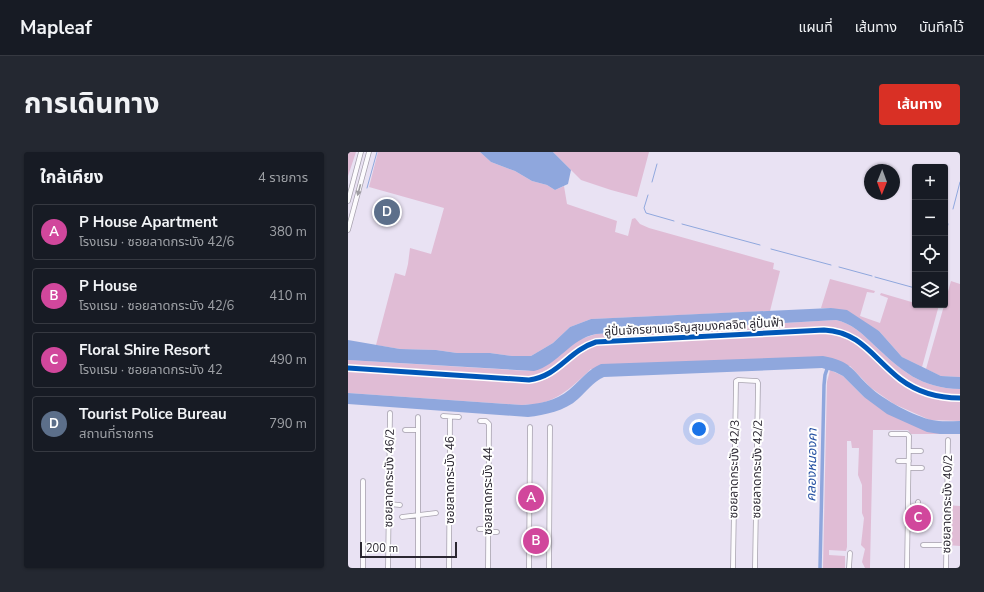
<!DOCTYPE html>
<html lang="th">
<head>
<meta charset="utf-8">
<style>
  :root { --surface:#171b24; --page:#242831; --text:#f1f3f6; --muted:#9ea1a6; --line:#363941; --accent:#d93025 }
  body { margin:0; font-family:"Nunito Sans","Noto Sans Thai",sans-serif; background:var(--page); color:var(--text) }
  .controls { position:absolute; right:12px; top:12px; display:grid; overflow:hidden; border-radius:4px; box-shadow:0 1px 3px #0004 }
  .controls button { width:36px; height:36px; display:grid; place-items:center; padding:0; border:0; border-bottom:1px solid var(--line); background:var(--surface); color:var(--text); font:20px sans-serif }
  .compass { position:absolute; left:516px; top:12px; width:36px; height:36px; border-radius:50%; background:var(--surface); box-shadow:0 1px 3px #0004; rotate:181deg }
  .scale { position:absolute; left:12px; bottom:10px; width:97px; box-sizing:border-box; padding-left:4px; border:2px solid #2b2731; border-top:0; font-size:11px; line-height:14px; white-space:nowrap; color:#2b2731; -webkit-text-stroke:3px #fff; paint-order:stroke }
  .you { position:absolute; left:351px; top:277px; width:14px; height:14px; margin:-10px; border:3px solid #fff; border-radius:50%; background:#1a73e8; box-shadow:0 0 0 6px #1a73e833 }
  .badge { display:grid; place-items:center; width:26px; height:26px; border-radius:50%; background:var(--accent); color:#fff; font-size:13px; font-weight:700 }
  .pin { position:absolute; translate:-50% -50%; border:2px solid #fff; box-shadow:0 1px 4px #0006 }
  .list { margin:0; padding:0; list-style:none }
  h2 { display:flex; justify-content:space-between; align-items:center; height:52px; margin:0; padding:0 16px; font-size:17px }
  h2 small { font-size:13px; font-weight:400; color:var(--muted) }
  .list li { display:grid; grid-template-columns:26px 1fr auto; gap:12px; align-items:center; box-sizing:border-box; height:56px; margin:0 8px 8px; padding:0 8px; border:1px solid var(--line); border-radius:4px }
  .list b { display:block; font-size:15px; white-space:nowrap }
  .list p { margin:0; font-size:13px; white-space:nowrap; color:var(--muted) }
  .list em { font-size:13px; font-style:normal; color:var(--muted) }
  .icon { flex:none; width:22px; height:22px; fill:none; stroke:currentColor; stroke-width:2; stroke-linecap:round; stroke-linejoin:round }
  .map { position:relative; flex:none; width:612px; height:416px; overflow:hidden; border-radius:4px }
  header { display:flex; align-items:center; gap:24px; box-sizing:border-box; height:56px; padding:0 20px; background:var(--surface); border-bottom:1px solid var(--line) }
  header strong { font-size:19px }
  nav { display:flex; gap:22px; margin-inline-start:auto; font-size:14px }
  .intro { display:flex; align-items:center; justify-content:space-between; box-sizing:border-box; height:96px; padding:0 24px }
  h1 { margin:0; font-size:28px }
  .button { padding:10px 18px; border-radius:4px; background:var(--accent); color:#fff; font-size:14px; font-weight:700 }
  main { display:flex; gap:24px; padding:0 24px }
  aside { flex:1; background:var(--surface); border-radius:4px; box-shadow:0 1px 3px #0004 }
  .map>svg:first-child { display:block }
</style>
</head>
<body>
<header>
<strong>Mapleaf</strong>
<nav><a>แผนที่</a><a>เส้นทาง</a><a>บันทึกไว้</a></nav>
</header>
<div class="intro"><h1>การเดินทาง</h1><a class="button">เส้นทาง</a></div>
<main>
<aside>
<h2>ใกล้เคียง<small>4 รายการ</small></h2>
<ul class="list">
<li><span class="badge" style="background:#d1479c">A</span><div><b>P House Apartment</b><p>โรงแรม · ซอยลาดกระบัง 42/6</p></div><em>380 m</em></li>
<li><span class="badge" style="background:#d1479c">B</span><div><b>P House</b><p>โรงแรม · ซอยลาดกระบัง 42/6</p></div><em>410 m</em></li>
<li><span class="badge" style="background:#d1479c">C</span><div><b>Floral Shire Resort</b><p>โรงแรม · ซอยลาดกระบัง 42</p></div><em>490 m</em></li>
<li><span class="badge" style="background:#5c6f8a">D</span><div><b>Tourist Police Bureau</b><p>สถานที่ราชการ</p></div><em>790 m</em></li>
</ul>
</aside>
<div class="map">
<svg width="612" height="416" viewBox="0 0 612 416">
  <rect width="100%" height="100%" fill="#e9e2f3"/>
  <path fill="#e0bcd5" d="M0,0h8l-8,24z
    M30,0h102l11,10 24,9 17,10 15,4 8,5 9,-4 3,18 50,17 -2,11 13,4 4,-17 3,-1 5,6 9,4 125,35 -1,6 7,2 -10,40 -179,8 -21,8 -17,16 -22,13h-19l-22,-3h-33l-21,-3 -36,-1 -24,-4 19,-72 10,3 3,-12 2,-16 21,6 13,-46 -75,-21z
    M205,0h96l-12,45 -26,-7 -30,-10z
    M482,127l45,12 -1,2 -7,-1 -7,24 20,7 8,-25 -8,-3 1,-2 34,10v2h24l-17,62 -20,-10 -23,-26 -48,-23h-10z
    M603,129l9,3v93l-19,-1 -15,-7z
    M488,168c15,3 27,14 38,25 28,26 46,43 86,44v8c-21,0 -44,-6 -60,-20 -22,-18 -39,-45 -70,-48l-234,12c-6,2 -12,4 -18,7 -19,13 -24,27 -50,30l-180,-11v-7l181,11 49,-31 18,-6z
    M476,181c35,2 48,28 73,47 18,15 40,21 63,21v20l-30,-1 -36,-16 -23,-16 -21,-22 -259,3c-15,14 -29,29 -50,34 -6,2 -13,1 -19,2l-174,-12v-22l181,12c7,-1 14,-2 21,-6 17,-10 27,-26 47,-32z
    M482,218l13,6 21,21 96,37h-49l-3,-4h-35l-3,138h-5l-3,-6 3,-13 -4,-4 3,-27 -2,-5v-28l-4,-10 1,-27h-7l-1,-7h-4v106l-1,4 -17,-1v5l16,1v12h-22l4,-186z
    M599,353l13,1v40l-13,-1z"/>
  <path fill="#8fa7dd" d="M132,0h73l18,18 -3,14 -13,6 -8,-5 -15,-4 -17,-10 -24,-9z
    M483,156l16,2 32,21 23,26 39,19 19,1v12c-40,-1 -58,-18 -86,-44 -11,-11 -23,-22 -38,-25l-240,14c-26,5 -38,31 -62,37l-186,-11v-20l52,9 36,1 21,3h33l22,3h19l22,-13 17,-16 21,-8z
    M475,204c28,5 28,13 47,31 12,12 46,30 62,33 9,2 19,1 28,1v13h-20l-13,-2 -40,-18 -23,-17 -21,-21 -8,-4 -13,-4 -218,9c-11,5 -18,15 -26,22 -13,12 -33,16 -50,18l-180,-13v-11l174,12c17,-1 34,-4 47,-15 11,-9 18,-20 32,-26z"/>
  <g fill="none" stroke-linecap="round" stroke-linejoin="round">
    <path stroke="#8fa7dd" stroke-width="1" d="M304,30l5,-18
      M19,36l10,-36
      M300,43l-4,13 2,5 28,8
      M605,57l7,-27
      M334,72l78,21
      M597,84l3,-12
      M423,97l60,16
      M491,115l33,9
      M527,125l40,11"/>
    <path stroke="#8fa7dd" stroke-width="3.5" d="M472,416l4,-183 1,-10 3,-9"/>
    <defs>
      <path id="minor" d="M0,49l13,-49
        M0,78l21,-78
        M95,264l16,1
        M132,269h6l3,3 -1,144
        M57,278h13
        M543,282h16l2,2 -2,132
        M561,299h12
        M550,309h11
        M561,316h13
        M15,329v87
        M41,352l11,1
        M560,355l9,-1 1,-4
        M54,365l34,-4
        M131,377h9
        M140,380h9
        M575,393h23
        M40,416l2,-155
        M70,416v-151
        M101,416l1,-151
        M181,416l1,-141
        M201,416l1,-141
        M385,416l3,-187 2,-1 19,1 1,2 -3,185
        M501,416l1,-15
        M598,416l2,-128"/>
    </defs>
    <use href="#minor" stroke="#a6a1ad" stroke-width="5.5"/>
    <use href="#minor" stroke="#fcfbfd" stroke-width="4"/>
    <defs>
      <path id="cycleway" d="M0,216l181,12c30,-4 39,-29 67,-38l228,-12c37,2 49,28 76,49 17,13 39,19 60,19"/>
    </defs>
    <use href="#cycleway" stroke="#fff" stroke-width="8"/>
    <use href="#cycleway" stroke="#0057b8" stroke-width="5"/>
  </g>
  <defs><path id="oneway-solid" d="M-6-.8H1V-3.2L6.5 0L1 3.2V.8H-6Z"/></defs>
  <use fill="#9e9ca1" href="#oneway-solid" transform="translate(11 38) rotate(105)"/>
  <g text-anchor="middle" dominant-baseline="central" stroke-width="4" stroke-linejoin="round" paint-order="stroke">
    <g font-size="12" fill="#2b2731" stroke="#fff">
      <text transform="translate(346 175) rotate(-3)">ลู่ปั่นจักรยานเจริญสุขมงคลจิต ลู่ปั่นฟ้า</text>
      <text transform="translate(386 317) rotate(-89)">ซอยลาดกระบัง 42/3</text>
      <text transform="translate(409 317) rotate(-89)">ซอยลาดกระบัง 42/2</text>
      <text transform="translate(41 326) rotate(-89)">ซอยลาดกระบัง 46/2</text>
      <text transform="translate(102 328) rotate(-90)">ซอยลาดกระบัง 46</text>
      <text transform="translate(140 339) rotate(-90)">ซอยลาดกระบัง 44</text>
      <text transform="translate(599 352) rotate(-89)">ซอยลาดกระบัง 40/2</text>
    </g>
    <g font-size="13" font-style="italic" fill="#224ea1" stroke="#fff">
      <text transform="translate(464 313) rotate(-89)">คลองหนองคา</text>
    </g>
  </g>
</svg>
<div class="controls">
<button>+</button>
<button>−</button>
<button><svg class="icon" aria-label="locate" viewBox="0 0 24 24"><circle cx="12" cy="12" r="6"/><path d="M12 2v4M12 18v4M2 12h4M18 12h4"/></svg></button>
<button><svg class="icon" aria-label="layers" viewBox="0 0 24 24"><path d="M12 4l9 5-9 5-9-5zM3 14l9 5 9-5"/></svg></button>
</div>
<svg class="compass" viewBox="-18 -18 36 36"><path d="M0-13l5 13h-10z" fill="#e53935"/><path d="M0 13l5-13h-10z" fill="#9ea1a6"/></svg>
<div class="scale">200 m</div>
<div class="you"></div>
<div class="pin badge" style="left:183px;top:346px;background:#d1479c">A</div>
<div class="pin badge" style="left:188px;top:389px;background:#d1479c">B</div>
<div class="pin badge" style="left:570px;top:366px;background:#d1479c">C</div>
<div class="pin badge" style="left:39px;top:60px;background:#5c6f8a">D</div>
</div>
</main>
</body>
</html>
